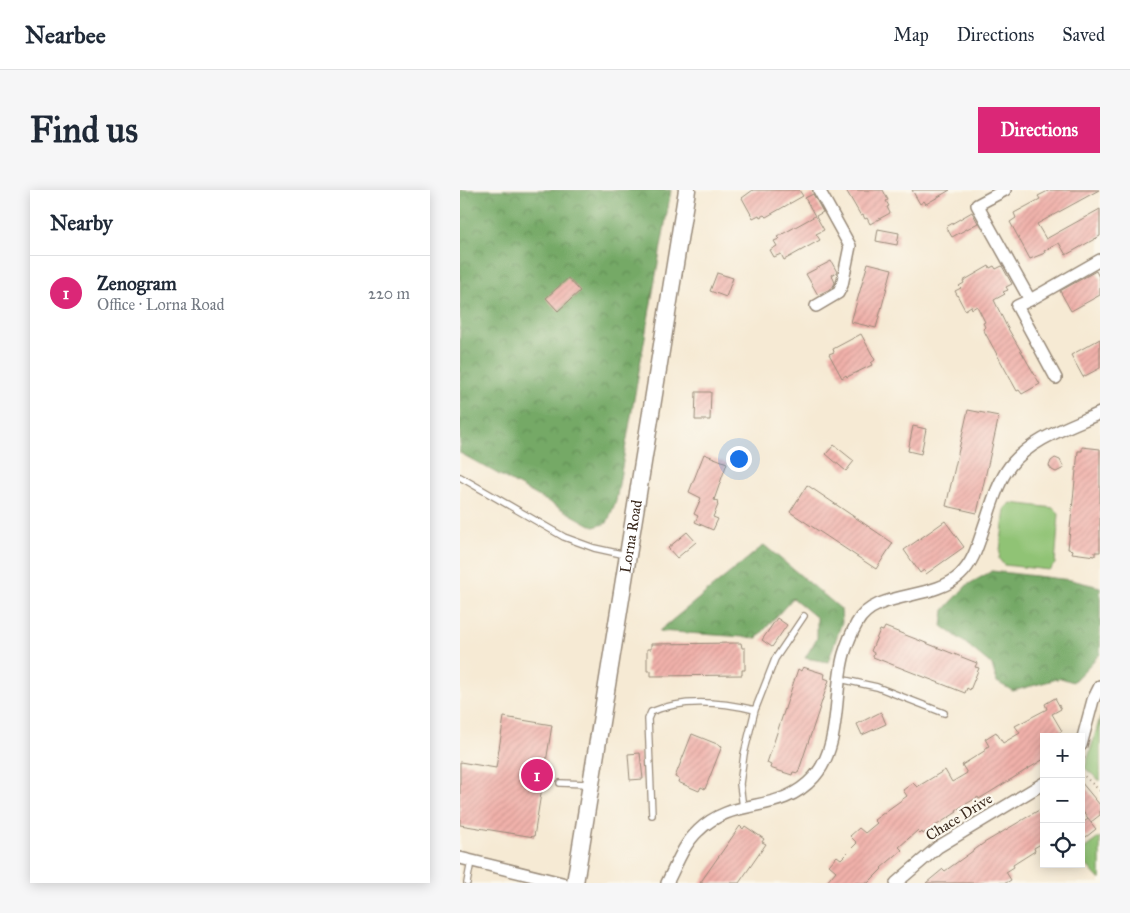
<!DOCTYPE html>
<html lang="en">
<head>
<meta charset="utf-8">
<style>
  :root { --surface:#fff; --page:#f6f6f7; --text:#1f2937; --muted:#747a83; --line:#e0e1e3; --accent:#db2777 }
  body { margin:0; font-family:"IM FELL Great Primer",serif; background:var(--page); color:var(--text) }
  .controls { position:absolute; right:15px; bottom:15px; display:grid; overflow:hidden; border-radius:0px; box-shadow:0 2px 12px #0003 }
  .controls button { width:45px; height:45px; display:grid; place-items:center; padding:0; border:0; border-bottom:1px solid var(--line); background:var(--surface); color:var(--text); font:25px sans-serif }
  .you { position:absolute; left:278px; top:268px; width:18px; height:18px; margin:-12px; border:4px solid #fff; border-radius:50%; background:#1a73e8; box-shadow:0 0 0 8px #1a73e833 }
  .badge { display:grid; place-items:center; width:32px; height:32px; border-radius:50%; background:var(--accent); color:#fff; font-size:16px; font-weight:700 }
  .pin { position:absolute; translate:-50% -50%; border:2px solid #fff; box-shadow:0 1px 5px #0006 }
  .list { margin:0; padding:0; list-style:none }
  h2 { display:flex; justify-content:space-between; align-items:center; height:65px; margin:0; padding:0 20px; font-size:21px }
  h2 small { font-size:16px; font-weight:400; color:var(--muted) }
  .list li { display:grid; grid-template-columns:32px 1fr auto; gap:15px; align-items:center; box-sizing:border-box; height:75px; padding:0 20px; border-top:1px solid var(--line) }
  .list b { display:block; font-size:19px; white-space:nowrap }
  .list p { margin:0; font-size:16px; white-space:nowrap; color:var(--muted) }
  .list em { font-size:16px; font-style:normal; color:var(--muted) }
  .icon { flex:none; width:28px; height:28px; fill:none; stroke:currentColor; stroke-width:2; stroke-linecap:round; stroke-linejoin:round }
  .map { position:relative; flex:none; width:640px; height:693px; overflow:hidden; border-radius:0px }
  header { display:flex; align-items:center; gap:30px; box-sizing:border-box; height:70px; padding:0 25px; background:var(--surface); border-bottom:1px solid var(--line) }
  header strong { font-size:24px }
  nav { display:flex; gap:28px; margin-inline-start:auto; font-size:18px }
  .intro { display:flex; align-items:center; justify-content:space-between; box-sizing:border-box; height:120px; padding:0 30px }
  h1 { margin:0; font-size:35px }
  .button { padding:12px 22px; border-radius:0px; background:var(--accent); color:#fff; font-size:18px; font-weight:700 }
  main { display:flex; gap:30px; padding:0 30px }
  aside { flex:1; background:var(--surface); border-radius:0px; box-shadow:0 2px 12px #0003 }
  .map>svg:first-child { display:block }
</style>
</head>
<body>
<header>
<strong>Nearbee</strong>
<nav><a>Map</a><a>Directions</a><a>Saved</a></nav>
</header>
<div class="intro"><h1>Find us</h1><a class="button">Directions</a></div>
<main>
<aside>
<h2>Nearby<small></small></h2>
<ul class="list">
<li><span class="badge">1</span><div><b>Zenogram</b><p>Office · Lorna Road</p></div><em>220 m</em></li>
</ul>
</aside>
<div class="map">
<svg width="640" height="693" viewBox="0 0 640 693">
  <defs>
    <pattern id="forest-crowns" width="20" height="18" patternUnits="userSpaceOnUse" patternTransform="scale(1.25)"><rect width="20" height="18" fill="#74a966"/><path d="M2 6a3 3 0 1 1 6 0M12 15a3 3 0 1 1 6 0" fill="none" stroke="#608a53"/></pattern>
    <pattern id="building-hatch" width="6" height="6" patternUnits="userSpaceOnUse" patternTransform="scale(1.25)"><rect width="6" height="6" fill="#f0b1aa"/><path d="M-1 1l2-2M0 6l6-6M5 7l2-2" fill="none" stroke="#cf9892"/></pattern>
  </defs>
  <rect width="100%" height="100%" fill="#fbf7ec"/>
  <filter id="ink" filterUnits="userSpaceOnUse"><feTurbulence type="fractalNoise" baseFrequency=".02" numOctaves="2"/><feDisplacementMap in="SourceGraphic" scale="10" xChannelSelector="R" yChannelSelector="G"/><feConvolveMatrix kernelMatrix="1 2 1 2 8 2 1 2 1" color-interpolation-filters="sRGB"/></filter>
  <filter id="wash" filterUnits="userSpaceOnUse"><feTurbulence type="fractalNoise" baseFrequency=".0096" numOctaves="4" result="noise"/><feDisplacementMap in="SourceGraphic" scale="20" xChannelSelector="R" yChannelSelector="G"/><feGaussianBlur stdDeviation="1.12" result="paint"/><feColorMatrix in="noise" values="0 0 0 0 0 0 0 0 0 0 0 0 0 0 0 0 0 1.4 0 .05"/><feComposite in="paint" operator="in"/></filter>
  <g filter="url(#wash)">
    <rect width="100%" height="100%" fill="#f6ead4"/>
    <path fill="url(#forest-crowns)" stroke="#586a42" d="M0,0h211l-55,311 -9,22 -13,4 -134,-74z
      M304,355l77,64 1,13 -14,40 -23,-4 12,-20v-20l-24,-20 -36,40 -98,-7z
      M532,381l79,9 29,7v67l-27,28 -12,-4 -48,13 -16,-9 -5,-17 -28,-23 -22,-16 2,-16 23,-25z"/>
    <path fill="#90c374" stroke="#667649" d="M551,313l43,5 5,6 -4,50 -6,6 -45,-5 -5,-6 6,-51z
      M640,528v63l-15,-13z
      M640,647v43l-19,-21v-8z"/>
    <g id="blocks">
      <path fill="url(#building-hatch)" d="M293,0h46l4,6 -37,21 -2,-2 -4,2 -1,-2 -6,3 -11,-20z
        M386,0h37l5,10 -2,1 3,5 -2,1 3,6 -20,11 -3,-6 -2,1 -2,-4 -2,1z
        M452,0h38l-24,14 -2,-3 -4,3z
        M590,0h49l-62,34 9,15 54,-30v27l-34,19 -7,-12 -15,8 1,2 -15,6 -20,-37 6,-4 -2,-5 26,-14 -2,-3z
        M353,4l10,18 -7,4 8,14 -8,4 4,6 -36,20 -3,-6 -7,3 -4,-7 7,-4 -3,-5 5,-2 -2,-2 38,-21 -10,-18z
        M512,22l6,11 -26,14 -6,-10z
        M418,39l21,4 -2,12 -21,-4z
        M371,71l6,11 -5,3 3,8 -3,5 -14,7 -12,-21z
        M408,73l24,6 -16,59 -25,-6z
        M529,76l1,2 4,-2 2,3 6,-3 10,18 -6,3 2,3 -5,2 2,2 -11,6 12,25 34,59 -18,10 -3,-4 -2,1 -34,-62 2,-2 -2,-4 2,-1 -8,-16 -5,3 -1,-3 -6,4 -10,-19 6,-3 -2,-2 5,-3 -1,-2z
        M636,81l4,8v16l-29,16 -11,-20z
        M257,83l16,5 -7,19 -16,-6z
        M108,88l12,13 -22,20 -12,-13z
        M401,144l14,26 -4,3 1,2 -25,12 -1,-2 -4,3 -13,-24 5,-2 -1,-3z
        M640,149v29l-17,9 -12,-22z
        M236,202h15l-1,28h-15z
        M508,220l31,6 -22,97 -31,-7z
        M453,236l13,3 -5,25 -13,-3z
        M374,255l20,16 -8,10 -20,-17z
        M622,257l18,2v103h-5v4l-23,-3 1,-3 -5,-1 10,-98h4z
        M244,264l23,9 -13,37 4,1 -1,3 1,1 -5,12 5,2 -5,11 -18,-8 3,-6 -4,-2 7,-16 -12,-6z
        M595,268l5,2 4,8 -8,4 -4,-2 -3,-4 2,-5z
        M347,295l86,58 -17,26 -86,-57z
        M485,331l19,26 -38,27 -2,-4 -4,3 -16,-23z
        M227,342l9,10 -19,16 -9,-10z
        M317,428l10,7 -15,22 -10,-7z
        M425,437l92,36 -2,4 4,1 -9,22 -3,-2 -2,5 -92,-36 1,-4 -3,-2 9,-21 3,1z
        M281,453l1,5h3v22h-3v5l-91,1v-5h-4v-22h4v-5z
        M343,477l22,7 -1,4 5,2 -31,93 -5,-1 -1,3 -22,-7 1,-3 -4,-2 31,-94 3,2z
        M595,508l6,11 -9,5 10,17 -3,2 3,4h-18v22l-65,40 -1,-2 -22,13 1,2 -34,22 -1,-2 -2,2 -3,-3 -18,16 3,3 -21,18 1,1 -14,14h-42l10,-12 -7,-6 8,-9 4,3 16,-16 -7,-7 9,-8 6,5 12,-10 -3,-3 33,-24 -4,-6 10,-7 4,4 28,-17 7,12 15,-9 -5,-8 24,-15 -1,-2 4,-2 -4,-7 11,-7 7,11 17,-10 -5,-7 32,-17 -2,-5z
        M421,522l5,12 -24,11 -5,-11z
        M44,527l48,8 -18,112 -74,-12v-63l36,6z
        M232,544l30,12 -17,43 -4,-2 -2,4 -21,-9 1,-3 -4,-2z
        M180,563l3,26 -13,1 -2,-26z
        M621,592l19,23v10l-9,7 -10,-13z
        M584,617v35l-10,6 1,3 -22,14 1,2 -8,5 5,8 -5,3h-80l17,-14 2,2 39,-28z
        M628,629l8,10 -10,8 -5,-6v-7z
        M280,636l3,3 2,-3 19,13 -2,3 4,2 -27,39h-39z"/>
    </g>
  </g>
  <g filter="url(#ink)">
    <use href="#blocks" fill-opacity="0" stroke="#988a79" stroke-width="1"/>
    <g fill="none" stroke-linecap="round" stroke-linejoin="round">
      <defs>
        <path id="lane" d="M0,287l104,60 30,11 32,7
          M380,489l37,8 67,26
          M295,520l20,-51 29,-43
          M100,593l28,1
          M192,625l-4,-96 3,-7c32,-14 71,-10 104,-2l-11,44 -4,30 3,24
          M7,693l4,-22"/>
        <path id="street" d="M545,0l-28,15 53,95 70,-40
          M570,110l-13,6 39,72
          M356,116l22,-13 4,-8 8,-39 -31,-56
          M621,555l12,-45 7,-14
          M0,668l102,25
          M207,693c9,-17 16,-38 31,-52 36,-36 81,-15 116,-54 28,-31 19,-85 30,-123 3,-10 8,-22 13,-31 17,-33 76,-22 103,-48 15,-14 19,-35 26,-54 6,-18 12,-39 24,-55 21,-27 59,-39 90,-53
          M436,693l42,-36 106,-64"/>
        <g id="secondary">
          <path id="s1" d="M115,693l112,-693"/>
        </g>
      </defs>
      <use href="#lane" stroke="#988a79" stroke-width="8"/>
      <use href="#street" stroke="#988a79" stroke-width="14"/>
      <use href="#secondary" stroke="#988a79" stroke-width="19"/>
      <path stroke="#988a79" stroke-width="2" stroke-dasharray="1 4" stroke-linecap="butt" d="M621,572l5,-6
        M621,583l19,18"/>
      <use href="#lane" stroke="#fff" stroke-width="5.5"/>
      <use href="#street" stroke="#fff" stroke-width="11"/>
      <use href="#secondary" stroke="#fff" stroke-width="16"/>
    </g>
  </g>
  <g text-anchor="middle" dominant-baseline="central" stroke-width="4.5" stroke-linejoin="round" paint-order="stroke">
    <g font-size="15" fill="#3b2a1e" stroke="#fbf7ec">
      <text stroke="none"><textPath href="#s1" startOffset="351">Lorna Road</textPath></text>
      <text transform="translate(499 627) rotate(-32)">Chace Drive</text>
    </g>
  </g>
</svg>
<div class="controls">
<button>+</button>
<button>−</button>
<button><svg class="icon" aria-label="locate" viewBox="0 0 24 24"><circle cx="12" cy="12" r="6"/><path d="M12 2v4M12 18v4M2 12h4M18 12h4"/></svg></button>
</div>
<div class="you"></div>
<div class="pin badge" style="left:77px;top:585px">1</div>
</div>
</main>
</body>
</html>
